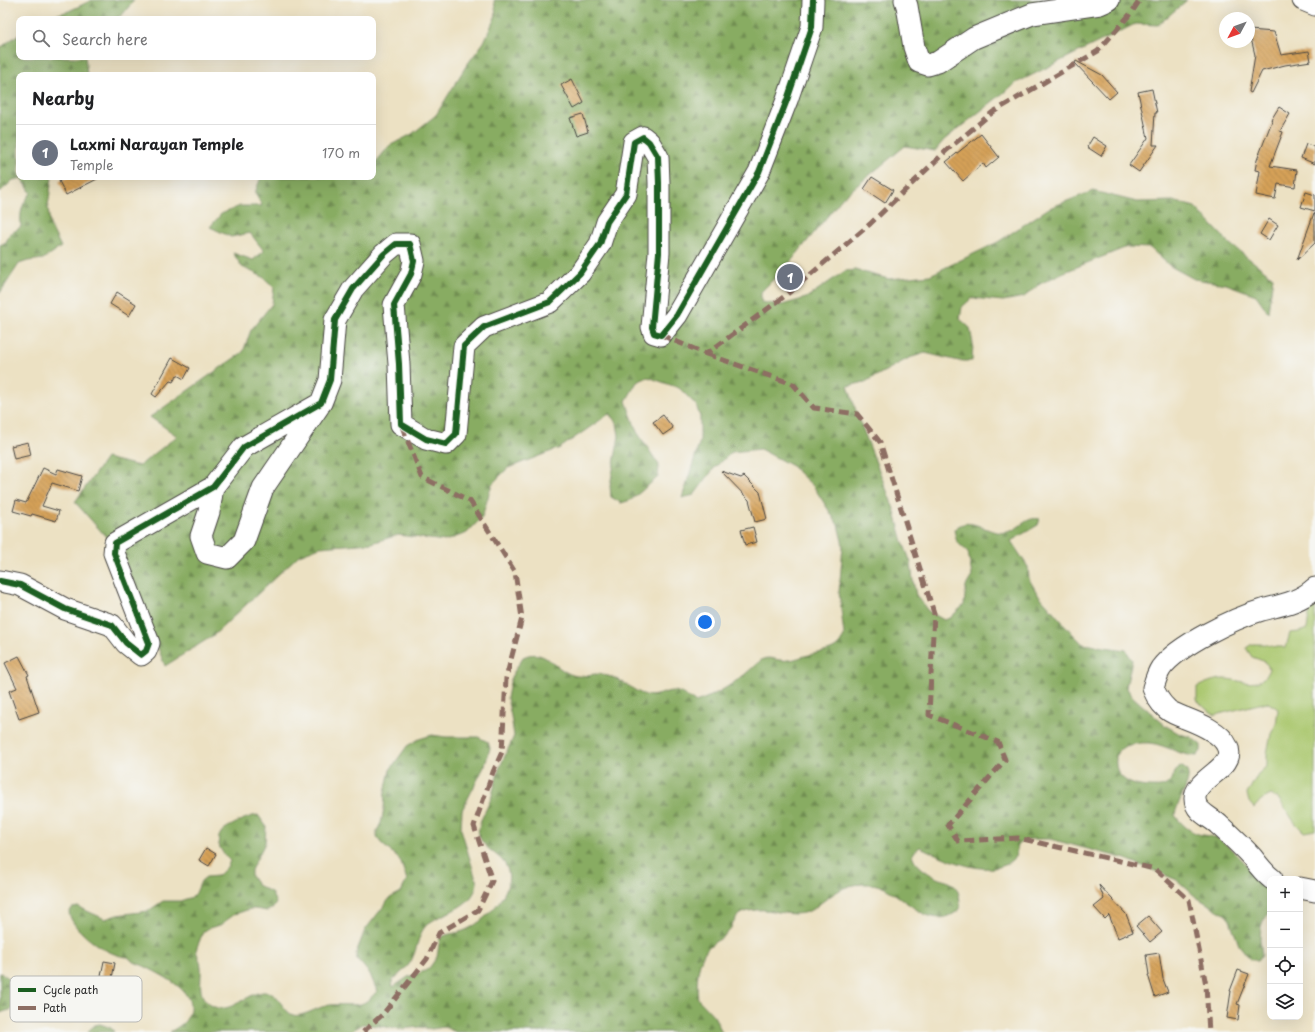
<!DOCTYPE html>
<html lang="en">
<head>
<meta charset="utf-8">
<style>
  :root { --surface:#fff; --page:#f2f2f2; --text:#202124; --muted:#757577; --line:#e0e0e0; --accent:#111827 }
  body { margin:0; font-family:"Playpen Sans",sans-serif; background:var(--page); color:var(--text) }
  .controls { position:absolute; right:12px; bottom:12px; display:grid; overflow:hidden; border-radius:8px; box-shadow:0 4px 16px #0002 }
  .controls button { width:36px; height:36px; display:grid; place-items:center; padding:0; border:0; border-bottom:1px solid var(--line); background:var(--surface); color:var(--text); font:20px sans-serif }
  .compass { position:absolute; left:1219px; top:12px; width:36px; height:36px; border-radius:50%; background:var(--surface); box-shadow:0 4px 16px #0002; rotate:229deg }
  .you { position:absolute; left:705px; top:622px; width:14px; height:14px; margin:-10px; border:3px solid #fff; border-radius:50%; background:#1a73e8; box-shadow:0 0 0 6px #1a73e833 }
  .badge { display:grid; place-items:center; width:26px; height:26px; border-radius:50%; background:var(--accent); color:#fff; font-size:13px; font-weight:700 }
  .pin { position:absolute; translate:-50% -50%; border:2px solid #fff; box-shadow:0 1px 4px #0006 }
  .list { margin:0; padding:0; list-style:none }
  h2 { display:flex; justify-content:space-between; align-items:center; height:52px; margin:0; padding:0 16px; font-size:17px }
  h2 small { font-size:13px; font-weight:400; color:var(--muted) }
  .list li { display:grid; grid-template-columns:26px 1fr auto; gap:12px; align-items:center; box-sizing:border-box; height:56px; padding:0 16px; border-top:1px solid var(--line) }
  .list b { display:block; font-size:15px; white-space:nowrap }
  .list p { margin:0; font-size:13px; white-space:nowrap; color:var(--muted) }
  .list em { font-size:13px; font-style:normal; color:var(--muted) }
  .icon { flex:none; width:22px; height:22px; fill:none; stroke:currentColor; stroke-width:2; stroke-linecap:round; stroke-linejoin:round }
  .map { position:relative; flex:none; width:1315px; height:1032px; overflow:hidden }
  .search { position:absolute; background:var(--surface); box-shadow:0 4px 16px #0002; left:16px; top:16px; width:360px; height:44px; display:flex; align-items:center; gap:10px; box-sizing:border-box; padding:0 14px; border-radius:8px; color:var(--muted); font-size:15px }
  .panel { position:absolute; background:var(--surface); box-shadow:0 4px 16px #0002; left:16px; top:72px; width:360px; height:108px; border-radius:8px }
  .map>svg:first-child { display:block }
</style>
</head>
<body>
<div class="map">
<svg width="1315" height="1032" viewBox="0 0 1315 1032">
  <defs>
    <pattern id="forest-firs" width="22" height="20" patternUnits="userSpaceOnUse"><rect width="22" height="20" fill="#88ac62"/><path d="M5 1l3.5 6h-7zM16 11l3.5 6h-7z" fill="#6f8c51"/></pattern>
    <pattern id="building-back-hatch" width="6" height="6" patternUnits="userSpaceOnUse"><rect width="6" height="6" fill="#d5a159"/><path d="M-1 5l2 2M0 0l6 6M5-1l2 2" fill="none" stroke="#ad834a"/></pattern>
  </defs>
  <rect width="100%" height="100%" fill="#f6f6f2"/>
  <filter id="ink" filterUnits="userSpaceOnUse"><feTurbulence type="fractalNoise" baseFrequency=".025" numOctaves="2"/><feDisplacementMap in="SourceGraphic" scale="8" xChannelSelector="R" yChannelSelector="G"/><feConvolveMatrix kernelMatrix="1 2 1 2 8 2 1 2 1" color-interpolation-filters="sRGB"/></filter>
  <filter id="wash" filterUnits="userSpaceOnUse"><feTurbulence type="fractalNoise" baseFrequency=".012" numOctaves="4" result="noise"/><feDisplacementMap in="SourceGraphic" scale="16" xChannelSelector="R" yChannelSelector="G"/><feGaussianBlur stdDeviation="0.9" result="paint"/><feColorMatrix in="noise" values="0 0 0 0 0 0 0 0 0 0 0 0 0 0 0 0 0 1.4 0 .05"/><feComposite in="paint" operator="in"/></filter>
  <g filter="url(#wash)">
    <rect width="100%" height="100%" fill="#ece1c3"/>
    <path fill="#abc86f" stroke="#6b7a4d" d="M1315,605v225l-11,2 -9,-9 -17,-25 -7,-3 -10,5 -7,8 -5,-6 -2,-8 11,-20 9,-8v-13l4,-19 5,-10 2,-15 -11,-7 -52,13 -10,-7 -8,-8v-13c9,-4 17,-8 27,-8 17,0 36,13 45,-10l-3,-7 -14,-5 -6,-9 6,-4h12l11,3h11l4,-14 9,-1 8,-3 3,-20z"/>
    <path fill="url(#forest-firs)" stroke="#5a6c46" d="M92,0h42l-11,14 -8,5h-74l28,-8z
      M494,0h693l-29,25 -23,-1 -119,59 -72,57 -9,11 -30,-5 -62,51 -51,63 -31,32v10l21,3 24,-7 39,-27 10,-1 34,9 41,-4 68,-33 51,-34 44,-17 44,11 36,-1 22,6 35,37 43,33 -5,35 -12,-17 -30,-11 -32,-5 -24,-13 -20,-18 -23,-1 -65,26 -22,11 -16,13 -21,4 -31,-3 -10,9 -2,12 10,9 3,16 -1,17h-13l-34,-8 -16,5 -44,24 -17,4 9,28 37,95 9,33 8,21 2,18 3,14 12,16 16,9 6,-2 14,-13 2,-19 6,-10 -4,-24 -11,-10 -3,-12c13,-15 29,0 43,2 21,4 26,-17 43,-13l-2,6 -27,16 17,26 1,12 8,14 34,39 12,12 43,6 6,10 -6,27 7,10 33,29 14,8 11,3 10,8v6l-4,5c-20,0 -34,-15 -56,-13 -6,1 -16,2 -20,6 -4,2 -5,6 -5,10 -2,21 18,28 35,28 6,0 10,1 15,-2 7,-5 8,-14 14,-19 20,7 -3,33 -5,49 5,8 14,16 23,19 10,2 18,2 26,9 7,6 16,14 22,21 7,10 12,22 24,27v21l-7,9 -2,6 -1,12 2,17 -5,4h-6l-12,-15 -9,-25 -4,-5 -30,-18 -19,-17 -51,-21 -76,-20h-18l-11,3 -3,4 -3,11c-3,3 -7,6 -10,8 -26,11 -62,-8 -85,-18l-5,4 -3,5c4,9 14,16 23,21 6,4 17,3 21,11 4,6 4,14 4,21 -33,29 -59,-23 -89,-25 -23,-1 -31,5 -49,18 -5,4 -10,8 -15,10 -18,6 -34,-4 -51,-2 -10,1 -18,3 -22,12 -2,3 -3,6 -4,8 -5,7 -13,10 -19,15 -14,11 -15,38 -13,54l16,17 8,16h-266l-12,-5 -12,2 -13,-2 -17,2 -39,-5 -10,6 -1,2h-182c6,-4 14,-8 17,-14 14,-25 -22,-41 -41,-51 -6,-3 -13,-4 -18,-10 -19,0 -55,-25 -59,-44l3,-5 6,-1 27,12 12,-4 31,-4 15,-10h17l12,-4 4,-4 5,-12 5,-4 12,-1 9,-9 3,-6c-7,-7 -16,-18 -9,-28 2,-4 9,-7 13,-9 7,-4 16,-8 24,-9l8,11 -1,17 -14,27v6l6,9 14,7 5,11 -3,5 -6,3 -12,-2h-5l-15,5 -15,11 -11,3 -6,4 -7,18c1,5 5,12 5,17 1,12 -4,26 6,35 19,18 37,-8 56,-10 16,-1 18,18 30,23 7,3 24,-7 32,-9 11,-3 24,0 36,-2 6,-2 12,-8 16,-13l-7,-17 -13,-15 -1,-6 9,-23 25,-32 11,-6 6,-12 -7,-20 -19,-17 -4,-6v-6l4,-8 3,-14 1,-17 5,-22 17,-24 12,-7 13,-4 14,2h32l10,5 2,6 -5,17 -23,45 -1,19 16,54c-3,24 -31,28 -48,40 -11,8 -11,24 -17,36 -3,8 -14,16 -20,22l1,6 15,-10 17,-6 5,-4 7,-10 3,-19c7,-5 15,-4 23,-7 20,-7 54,-40 44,-63 -4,-11 -17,-16 -23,-24 -3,-3 -5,-8 -6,-11l3,-13 10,-21 8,-30 15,-33 -3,-20 -4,-18 4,-21 12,-20c23,-11 33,16 54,19 6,1 13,-2 19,-2 6,0 13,2 18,4 12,4 20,14 32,17 9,3 18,-4 27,-4 7,0 16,7 22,11 17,-5 35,-16 49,-27 5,-4 14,-13 19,-16 8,-3 17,3 25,1 7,0 14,-4 21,-5 15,-4 29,-2 35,-20l-5,-43 4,-47 -5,-20 -24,-38 -22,-21 -32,-17 -28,3 -17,15 -21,28 -12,3 18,-57v-24l-4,-12 -17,-17 -31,-11 -11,5 -11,19 11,31 22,33 -1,12 -27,23 -10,3 -10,-6 -1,-11 9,-50 -2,-13 -8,-9 -49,34 -52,20 -16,16 -10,33 -15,16 -22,8 -47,-6 -26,8 -52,4 -21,8 -85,80 -49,31 -42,-110 -48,-54 31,-44 33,8 38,-30 -27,-19 93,-65 8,-22 21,-26 2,-17 -11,-10 -21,-10 -9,-14 20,7 11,-9 -14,-18 -19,4 -21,-10 11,-13 19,-8h22l-7,-13 6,-16h112v-11l16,-20 23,-12 24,-19 30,-49 18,-24 12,-27z
      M19,34v23h66l2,18h-68v102h33l-4,30 2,18 11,22 -18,12 -15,2 -9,3 -19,29v-48l6,-3 4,-8 11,-7c-1,-15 0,-22 10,-34l-9,-15 -9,2 -13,12v-144z
      M0,973c10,3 15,16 26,17 8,0 12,-8 24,-6l2,5c-7,22 -15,16 -34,19 -6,1 -12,3 -18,5z
      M100,1024l11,4 3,4h-27l8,-7z"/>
    <g id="blocks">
      <path fill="url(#building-back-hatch)" d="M1249,30l25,2 7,23 28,-4 2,10 -26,4 -23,6 -11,22 -2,-1 6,-37z
        M1076,61l26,14 15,17 -8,7 -34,-36z
        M572,79l12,24 -10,6 -13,-24z
        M1152,89l5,24h-2l-2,32h5l-19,27 -10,-7 19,-27 -10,-46z
        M1279,107l11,7 -10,17 3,1 -13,34 27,4 -2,17 -17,-3 -3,15 -19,-4 4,-24 -5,-1 2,-10 15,-39 -1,-1z
        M583,114l5,18 -12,4 -6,-18z
        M981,134l18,23 -13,11 -3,-5 -20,18 -17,-19z
        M1093,137l14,9 -6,10 -14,-9z
        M1306,144l9,3v17l-14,-6z
        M67,177h34l-35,18 -7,-14z
        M872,177l21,13 -8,13 -21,-14z
        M1306,192l9,3v16l-14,-4z
        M1314,213l1,1v29l-18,17z
        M1269,219l9,6 -9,15 -9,-6z
        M117,292l19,12 -7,12 -19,-12z
        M172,358l18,10 -6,11 -7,-4 -4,7 -3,-1 -14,16 -4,-3z
        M663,415l10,13 -10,7 -10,-13z
        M28,442l3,13 -17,4 -3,-13z
        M43,468l13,6 2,-5 24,7 -4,15 -26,-8 -10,23 17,5 -3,10 -24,-7 -1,2 -18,-5 3,-11 10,3z
        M721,471l20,7 3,-2 16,16 7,27 -12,3 -6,-22z
        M753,527l4,15 -12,3 -4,-15z
        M19,656l10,19 -2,1 12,36 -20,7 -10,-28 8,-3 -12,-25z
        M206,848l10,6 -7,12 -10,-6z
        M1099,885l27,29 7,18 -15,6 -9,-23 -4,4 -11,-12 10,-8z
        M1148,916l14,16 -12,10 -14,-16z
        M1159,953l4,26 5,13 -13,5 -7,-22h1l-3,-20z
        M104,961l11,2 -4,20 -11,-2z
        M1238,970l11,4 -12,30 3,1 -2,15 -11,-2 4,-27h-1z"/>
    </g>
  </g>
  <g filter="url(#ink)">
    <use href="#blocks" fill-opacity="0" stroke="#484642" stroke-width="1"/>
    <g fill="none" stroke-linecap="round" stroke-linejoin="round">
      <defs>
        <path id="minor" d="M905,0l2,6 7,41 5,15 9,3 10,-3 36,-24 58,-24 68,-10 9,-4
          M1303,0l12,5
          M213,487l-4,25 -8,24 6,17 20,5 17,-17 19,-53 56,-82
          M0,581l20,4 45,24 47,16 14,18 15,12 5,-4 3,-8 -35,-90 1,-10 98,-56 31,-40 77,-44 9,-23 5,-60 18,-31 31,-35 12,-10h14l4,17 -3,13 -17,31 5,59 2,60 25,15 20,5 10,-10 8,-88 20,-19 66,-25 30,-29 20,-29 7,-22 19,-28 8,-52 9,-5 6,5 9,15 1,26v70l-7,74 2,6 7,2 16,-20 82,-143 28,-72 25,-73 1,-27
          M1272,879c-8,-6 -14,-14 -20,-22 -11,-12 -22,-22 -33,-32 -8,-8 -24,-13 -24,-26 -1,-21 43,-31 32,-53 -6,-14 -29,-23 -42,-28 -6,-3 -15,-5 -19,-10 -7,-6 -10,-13 -13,-20 2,-7 4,-14 8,-20 17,-23 74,-50 101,-58 19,-5 38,-8 53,-22
          M1300,888l15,3"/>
      </defs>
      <use href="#minor" stroke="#484642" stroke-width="23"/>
      <use href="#minor" stroke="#fff" stroke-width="21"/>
      <path stroke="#8d6e63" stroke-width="5" stroke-dasharray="10 5" stroke-linecap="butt" d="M661,335l45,19 79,-58 85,-72 77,-74 46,-38 105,-61 34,-39 8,-12
        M706,354l87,30 21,24 43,6 23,28 54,171 -5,102 69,27 7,18 -57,65 10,16 60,-3 137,31 34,31 17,85 3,47
        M363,1032l20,-18 44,-55 12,-26 39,-23 14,-29 -18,-55 19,-54 9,-20 4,-74 16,-60 -7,-46 -45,-71 -48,-24 -21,-53"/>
      <defs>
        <path id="cycleway" d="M0,581l20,4 45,24 47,16 14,18 15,12 5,-4 3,-8 -35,-90 1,-10 98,-56 31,-40 77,-44 9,-23 5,-60 18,-31 31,-35 12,-10h14l4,17 -3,13 -17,31 5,59 2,60 25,15 20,5 10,-10 8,-88 20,-19 66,-25 30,-29 20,-29 7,-22 19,-28 8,-52 9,-5 6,5 9,15 1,26v70l-7,74 2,6 7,2 16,-20 82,-143 28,-72 25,-73 1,-27"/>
      </defs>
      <use href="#cycleway" stroke="#f6f6f2" stroke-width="8"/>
      <use href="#cycleway" stroke="#1b5e20" stroke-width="6"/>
    </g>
  </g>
  <rect x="10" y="976" width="132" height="46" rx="6" fill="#f6f6f2" stroke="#b9b9b6" stroke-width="1"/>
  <rect x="18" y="988" width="18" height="4" fill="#1b5e20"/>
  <rect x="18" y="1006" width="18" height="4" fill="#8d6e63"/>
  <g font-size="11" fill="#2b2b2b">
    <text x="43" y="994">Cycle path</text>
    <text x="43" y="1012">Path</text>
  </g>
</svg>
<div class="controls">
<button>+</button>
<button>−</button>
<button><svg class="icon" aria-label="locate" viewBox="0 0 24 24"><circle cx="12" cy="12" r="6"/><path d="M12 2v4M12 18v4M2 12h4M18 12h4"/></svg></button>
<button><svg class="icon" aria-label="layers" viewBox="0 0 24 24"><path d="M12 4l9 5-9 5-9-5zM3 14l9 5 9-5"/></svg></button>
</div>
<svg class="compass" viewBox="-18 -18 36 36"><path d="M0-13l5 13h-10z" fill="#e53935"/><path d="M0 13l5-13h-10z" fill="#757577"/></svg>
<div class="you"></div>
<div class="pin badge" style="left:790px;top:277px;background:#6b7280">1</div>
<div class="search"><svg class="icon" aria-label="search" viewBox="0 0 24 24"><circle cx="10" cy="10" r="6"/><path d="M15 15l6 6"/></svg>Search here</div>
<section class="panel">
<h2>Nearby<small></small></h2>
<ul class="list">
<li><span class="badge" style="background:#6b7280">1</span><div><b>Laxmi Narayan Temple</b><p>Temple</p></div><em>170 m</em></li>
</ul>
</section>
</div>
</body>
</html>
